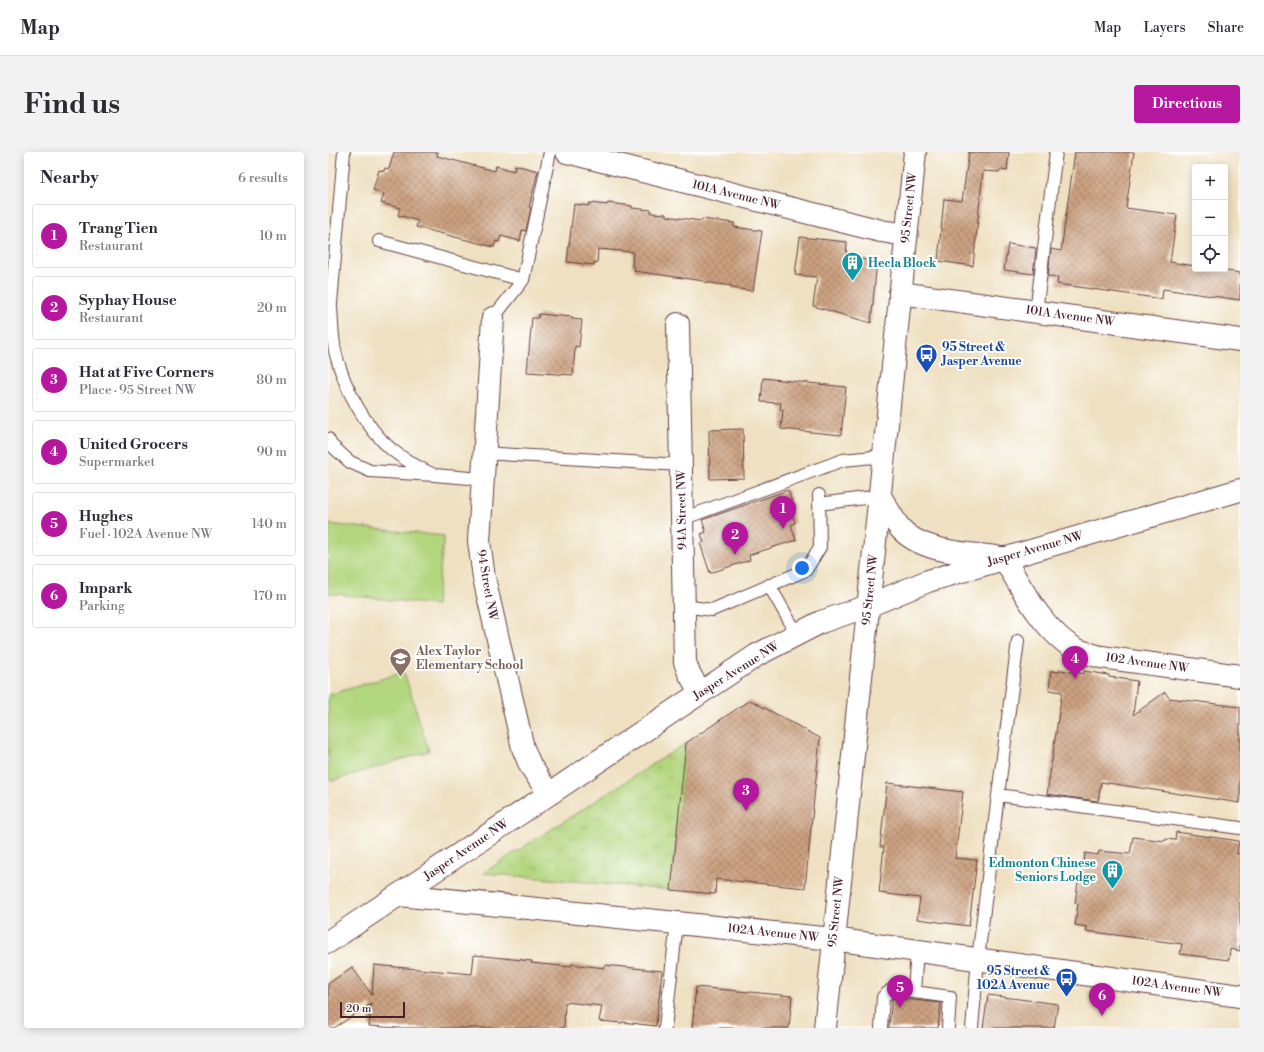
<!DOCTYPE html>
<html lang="en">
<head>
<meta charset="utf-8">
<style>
  :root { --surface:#fff; --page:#f2f2f3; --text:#2b2b33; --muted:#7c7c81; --line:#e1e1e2; --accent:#b5179e }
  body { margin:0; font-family:"Libre Bodoni",serif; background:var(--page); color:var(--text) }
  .controls { position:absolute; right:12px; top:12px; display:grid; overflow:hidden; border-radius:4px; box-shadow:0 2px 10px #0003 }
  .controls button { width:36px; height:36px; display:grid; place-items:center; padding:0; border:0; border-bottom:1px solid var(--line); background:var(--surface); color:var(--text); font:20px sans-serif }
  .scale { position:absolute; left:12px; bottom:10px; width:65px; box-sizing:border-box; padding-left:4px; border:2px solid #4a1f2b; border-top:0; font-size:11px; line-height:14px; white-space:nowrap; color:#4a1f2b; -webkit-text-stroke:3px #fff; paint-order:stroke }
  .you { position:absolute; left:474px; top:416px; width:14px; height:14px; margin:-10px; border:3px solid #fff; border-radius:50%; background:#1a73e8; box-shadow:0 0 0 6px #1a73e833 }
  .badge { display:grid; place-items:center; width:26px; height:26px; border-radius:50%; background:var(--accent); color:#fff; font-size:13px; font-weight:700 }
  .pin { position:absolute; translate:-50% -33px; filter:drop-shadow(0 1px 2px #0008) }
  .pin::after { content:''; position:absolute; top:21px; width:14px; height:12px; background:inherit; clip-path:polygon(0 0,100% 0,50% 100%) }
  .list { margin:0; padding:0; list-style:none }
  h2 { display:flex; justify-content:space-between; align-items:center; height:52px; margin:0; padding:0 16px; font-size:17px }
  h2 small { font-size:13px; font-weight:400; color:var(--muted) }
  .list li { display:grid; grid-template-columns:26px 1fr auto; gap:12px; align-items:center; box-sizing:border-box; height:64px; margin:0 8px 8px; padding:0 8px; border:1px solid var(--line); border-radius:4px }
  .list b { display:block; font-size:15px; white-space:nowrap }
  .list p { margin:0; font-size:13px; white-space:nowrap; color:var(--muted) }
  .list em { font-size:13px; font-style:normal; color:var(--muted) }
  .icon { flex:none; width:22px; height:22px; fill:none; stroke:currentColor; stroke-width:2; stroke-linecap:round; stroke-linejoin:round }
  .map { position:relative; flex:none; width:912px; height:876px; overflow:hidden; border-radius:4px }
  header { display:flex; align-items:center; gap:24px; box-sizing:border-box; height:56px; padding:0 20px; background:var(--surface); border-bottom:1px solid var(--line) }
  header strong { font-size:19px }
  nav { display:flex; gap:22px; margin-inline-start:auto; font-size:14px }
  .intro { display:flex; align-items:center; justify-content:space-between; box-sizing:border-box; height:96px; padding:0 24px }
  h1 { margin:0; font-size:28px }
  .button { padding:10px 18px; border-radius:4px; background:var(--accent); color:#fff; font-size:14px; font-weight:700 }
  main { display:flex; gap:24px; padding:0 24px }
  aside { flex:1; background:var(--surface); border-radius:4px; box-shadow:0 2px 10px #0003 }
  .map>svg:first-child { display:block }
</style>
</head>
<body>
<header>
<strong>Map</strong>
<nav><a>Map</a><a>Layers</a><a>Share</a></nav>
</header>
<div class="intro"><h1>Find us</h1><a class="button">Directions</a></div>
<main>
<aside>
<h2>Nearby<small>6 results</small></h2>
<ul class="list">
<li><span class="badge">1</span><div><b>Trang Tien</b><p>Restaurant</p></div><em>10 m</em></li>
<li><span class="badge">2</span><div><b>Syphay House</b><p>Restaurant</p></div><em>20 m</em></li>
<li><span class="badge">3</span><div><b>Hat at Five Corners</b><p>Place · 95 Street NW</p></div><em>80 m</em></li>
<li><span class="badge">4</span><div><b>United Grocers</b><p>Supermarket</p></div><em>90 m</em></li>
<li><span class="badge">5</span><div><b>Hughes</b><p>Fuel · 102A Avenue NW</p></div><em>140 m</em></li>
<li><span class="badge">6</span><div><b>Impark</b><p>Parking</p></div><em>170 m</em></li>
</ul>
</aside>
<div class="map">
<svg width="912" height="876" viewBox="0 0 912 876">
  <defs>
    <pattern id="grass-tufts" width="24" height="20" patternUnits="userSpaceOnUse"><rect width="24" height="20" fill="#b2d67e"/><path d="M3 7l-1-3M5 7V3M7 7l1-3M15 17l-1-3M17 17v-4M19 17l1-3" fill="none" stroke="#9bb76d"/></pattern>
    <pattern id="building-cross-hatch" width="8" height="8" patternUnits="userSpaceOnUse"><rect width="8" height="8" fill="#cba180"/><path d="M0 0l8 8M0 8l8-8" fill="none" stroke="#a78369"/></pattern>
  </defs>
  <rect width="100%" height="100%" fill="#fff"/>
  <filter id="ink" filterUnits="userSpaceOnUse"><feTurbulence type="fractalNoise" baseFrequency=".025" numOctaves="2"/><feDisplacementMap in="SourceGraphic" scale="8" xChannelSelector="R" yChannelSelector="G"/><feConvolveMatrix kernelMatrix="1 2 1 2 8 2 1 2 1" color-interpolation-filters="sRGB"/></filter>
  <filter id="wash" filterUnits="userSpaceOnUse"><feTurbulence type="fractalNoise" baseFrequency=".012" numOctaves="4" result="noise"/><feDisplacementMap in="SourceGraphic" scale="16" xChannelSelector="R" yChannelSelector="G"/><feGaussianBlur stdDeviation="0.9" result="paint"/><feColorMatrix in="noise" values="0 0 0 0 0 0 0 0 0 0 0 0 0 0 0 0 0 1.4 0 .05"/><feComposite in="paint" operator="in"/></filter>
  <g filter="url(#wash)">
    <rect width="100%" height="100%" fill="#eee0c0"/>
    <path fill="url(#grass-tufts)" stroke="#7e7a54" d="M358,591l-15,147 -188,-17z"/>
    <path fill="#b2d67e" stroke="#7e7a54" d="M0,372l116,12 -8,69 -108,-12z
      M76,520l25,79 -97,30 -4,-3v-83z"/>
    <g id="blocks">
      <path fill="url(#building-cross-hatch)" d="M66,0h44l-1,4 58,15 1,-5 18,5 1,-6 23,6 -9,36 2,1 -5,23 -4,-1 -2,11 -19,-5 -2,6 -3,-1 -2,6 -78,-20 2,-6 -20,-6 2,-7 -19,-5 3,-9 -11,-4 6,-20 5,1 1,-3 4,1z
        M641,0h40l-2,19 -7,-1 -1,2 -16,-1 -10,95 -35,-5 6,-62 18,2z
        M747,0h59l-8,56 51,7 -7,47 25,4v3h19l26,4v27l-77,-11 -1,10 -105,-15 1,-7 -10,-1 3,-27 10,2z
        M261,51l18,2 1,-2 24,3v2l19,2v3l15,1v2l35,5 1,-2 32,4v4l28,4 -9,60 -21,-3v-2l-28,-4v-1l-70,-10 1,-4 -3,-1 1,-14 -35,-3 -1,14 -3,-1v3l-27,-3 7,-58 15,2z
        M472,85l47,5 -1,15 31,4 -6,62 -58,-17 4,-29 -22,-2z
        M680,92l28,4 -3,26 -29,-4z
        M211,162l33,3v2l10,1 -3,27 -4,-1 -2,29 -46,-3 5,-54h6z
        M435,226l83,9 -5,48 -60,-6 2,-19h-3l1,-7 -20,-1z
        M415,277l1,49 -34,1 -1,-49z
        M460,338l6,18 -3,1 4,14 -4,2 5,15 -47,15 1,5 -40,13 -10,-30 4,-1 -3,-8 5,-2 -4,-12z
        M732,518l24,4v-3l25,4v2l28,4 -4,34 32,-23 4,6 71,9v96l-139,-21 -3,19 -51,-7 15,-102 -13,-2 2,-19 9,1z
        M422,548l70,38 -15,150 -89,-9 -1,15 -44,-4 15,-147z
        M559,631l76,9 -8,66 22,2 -8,66 -52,-7 3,-21 -41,-5 5,-46h-4z
        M848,680l63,9 -2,13h3v97l-10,-2 -1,11 -49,-6 2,-10 -96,-13 1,-4 -12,-2 3,-21 -3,-1 3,-22h3l4,-28 13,2 1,-4 31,3 3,-17 32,4 1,-2 9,1z
        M146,803l58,6 -1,2 40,4v-3l34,4v-3l57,6 -6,55 -34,-4v1l-23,-2 3,-15 -37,-4 -1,26h-167l-28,-2 2,-22 -37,24h-6v-44l24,-17 20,28 2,-30 98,9z
        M368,835l96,9 -3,32h-97z
        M660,843l70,9 -4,24h-71z
        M566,846l47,5 -3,25h-49l3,-29z"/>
    </g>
  </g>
  <g filter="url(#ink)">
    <use href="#blocks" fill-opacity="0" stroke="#633c41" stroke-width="1"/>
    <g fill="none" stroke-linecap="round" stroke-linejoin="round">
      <defs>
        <path id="lane" d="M51,89l144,39 27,-128
          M708,160l20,-160
          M2,163l14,-163
          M165,166l30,-38
          M0,287l3,6 19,17 20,9 64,4c-15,-7 -29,-15 -42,-25 -27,-23 -47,-61 -56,-95 -4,-15 -4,-33 -5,-48
          M156,301l197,12
          M106,323l48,4
          M491,352l61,-8
          M354,367l161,-59 41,-4
          M441,433l28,49
          M356,454l28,4 94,-40 14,-23 -1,-52
          M670,643l242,33
          M589,798l-3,42 36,5 -2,31
          M337,876l12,-105
          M553,876l2,-31 8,-7 23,2
          M644,876l6,-69 20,-164 20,-154"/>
        <path id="street" d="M239,0l314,79 25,4
          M572,141l340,47
          M165,166l-14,223 5,37 39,170 7,17 19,29
          M350,172l7,338 4,11 11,19
          M676,406c17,30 43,79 76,93 6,2 14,4 21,6l139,19"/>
        <path id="secondary" d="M552,344c6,10 12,21 19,31 22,26 67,26 97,30
          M71,743l278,28 156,16 407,57
          M0,790l429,-287 64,-33 47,-16 60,-25 312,-91
          M497,876l90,-876"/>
      </defs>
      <use href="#lane" stroke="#633c41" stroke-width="14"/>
      <use href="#street" stroke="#633c41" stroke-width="24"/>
      <use href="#secondary" stroke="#633c41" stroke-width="24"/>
      <use href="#lane" stroke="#fff" stroke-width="12"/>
      <use href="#street" stroke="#fff" stroke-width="22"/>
      <use href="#secondary" stroke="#fff" stroke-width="22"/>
    </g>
  </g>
  <defs>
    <symbol id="building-pin" viewBox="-11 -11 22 30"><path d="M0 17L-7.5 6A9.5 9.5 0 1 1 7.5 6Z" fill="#0f9aa8" stroke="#fff"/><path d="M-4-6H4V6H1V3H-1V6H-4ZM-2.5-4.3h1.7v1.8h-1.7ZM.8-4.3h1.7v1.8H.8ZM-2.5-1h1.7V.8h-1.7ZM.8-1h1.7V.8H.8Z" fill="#fff"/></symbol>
    <symbol id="bus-pin" viewBox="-11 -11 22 30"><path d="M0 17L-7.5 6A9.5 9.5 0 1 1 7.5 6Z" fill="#1a4fb4" stroke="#fff"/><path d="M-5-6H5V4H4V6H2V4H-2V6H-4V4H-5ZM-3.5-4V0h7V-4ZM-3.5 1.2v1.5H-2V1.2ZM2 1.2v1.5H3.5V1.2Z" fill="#fff"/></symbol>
    <symbol id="school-pin" viewBox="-11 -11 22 30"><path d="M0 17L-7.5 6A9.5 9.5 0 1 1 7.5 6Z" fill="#8d6e63" stroke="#fff"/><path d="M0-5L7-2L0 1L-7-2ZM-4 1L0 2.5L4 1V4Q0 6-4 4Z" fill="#fff"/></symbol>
  </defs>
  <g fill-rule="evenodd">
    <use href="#building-pin" x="512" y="98" width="25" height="34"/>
    <use href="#bus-pin" x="586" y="190" width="25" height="34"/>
    <use href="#school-pin" x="60" y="494" width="25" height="34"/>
    <use href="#building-pin" x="772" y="706" width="25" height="34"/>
    <use href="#bus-pin" x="726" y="814" width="25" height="34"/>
  </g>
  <g text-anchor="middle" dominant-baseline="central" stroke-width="4" stroke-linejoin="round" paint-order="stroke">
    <g font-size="12" fill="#4a1f2b" stroke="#fff">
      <text transform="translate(408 43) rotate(14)">101A Avenue NW</text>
      <text transform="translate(581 56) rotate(-84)">95 Street NW</text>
      <text transform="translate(742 164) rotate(8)">101A Avenue NW</text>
      <text transform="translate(354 358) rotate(-91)">94A Street NW</text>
      <text transform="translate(707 397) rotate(-16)">Jasper Avenue NW</text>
      <text transform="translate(159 433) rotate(80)">94 Street NW</text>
      <text transform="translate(542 438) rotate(-84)">95 Street NW</text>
      <text transform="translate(819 511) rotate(8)">102 Avenue NW</text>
      <text transform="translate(408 519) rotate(-32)">Jasper Avenue NW</text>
      <text transform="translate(138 698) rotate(-34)">Jasper Avenue NW</text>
      <text transform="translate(508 760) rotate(-84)">95 Street NW</text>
      <text transform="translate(445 781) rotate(6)">102A Avenue NW</text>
      <text transform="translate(849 835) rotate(8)">102A Avenue NW</text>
    </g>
    <g font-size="12" font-weight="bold" fill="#0d838f" stroke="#fff" text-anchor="start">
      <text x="540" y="111">Hecla Block</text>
      <text x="768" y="711" text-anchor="end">Edmonton Chinese<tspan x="768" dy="14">Seniors Lodge</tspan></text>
    </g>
    <g font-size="12" font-weight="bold" fill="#164399" stroke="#fff" text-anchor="start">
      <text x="614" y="195">95 Street &amp;<tspan x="614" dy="14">Jasper Avenue</tspan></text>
      <text x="722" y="819" text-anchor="end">95 Street &amp;<tspan x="722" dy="14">102A Avenue</tspan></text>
    </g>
    <g font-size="12" font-weight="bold" fill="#785e54" stroke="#fff" text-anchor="start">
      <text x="88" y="499">Alex Taylor<tspan x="88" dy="14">Elementary School</tspan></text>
    </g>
  </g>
</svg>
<div class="controls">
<button>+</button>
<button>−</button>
<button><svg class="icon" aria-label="locate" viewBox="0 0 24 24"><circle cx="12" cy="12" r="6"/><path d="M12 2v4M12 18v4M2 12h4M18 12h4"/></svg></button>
</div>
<div class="scale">20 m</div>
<div class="you"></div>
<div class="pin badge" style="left:455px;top:377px">1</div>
<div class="pin badge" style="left:407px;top:403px">2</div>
<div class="pin badge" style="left:418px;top:659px">3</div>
<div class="pin badge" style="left:747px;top:527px">4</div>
<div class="pin badge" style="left:572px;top:856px">5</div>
<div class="pin badge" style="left:774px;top:864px">6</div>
</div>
</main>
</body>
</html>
